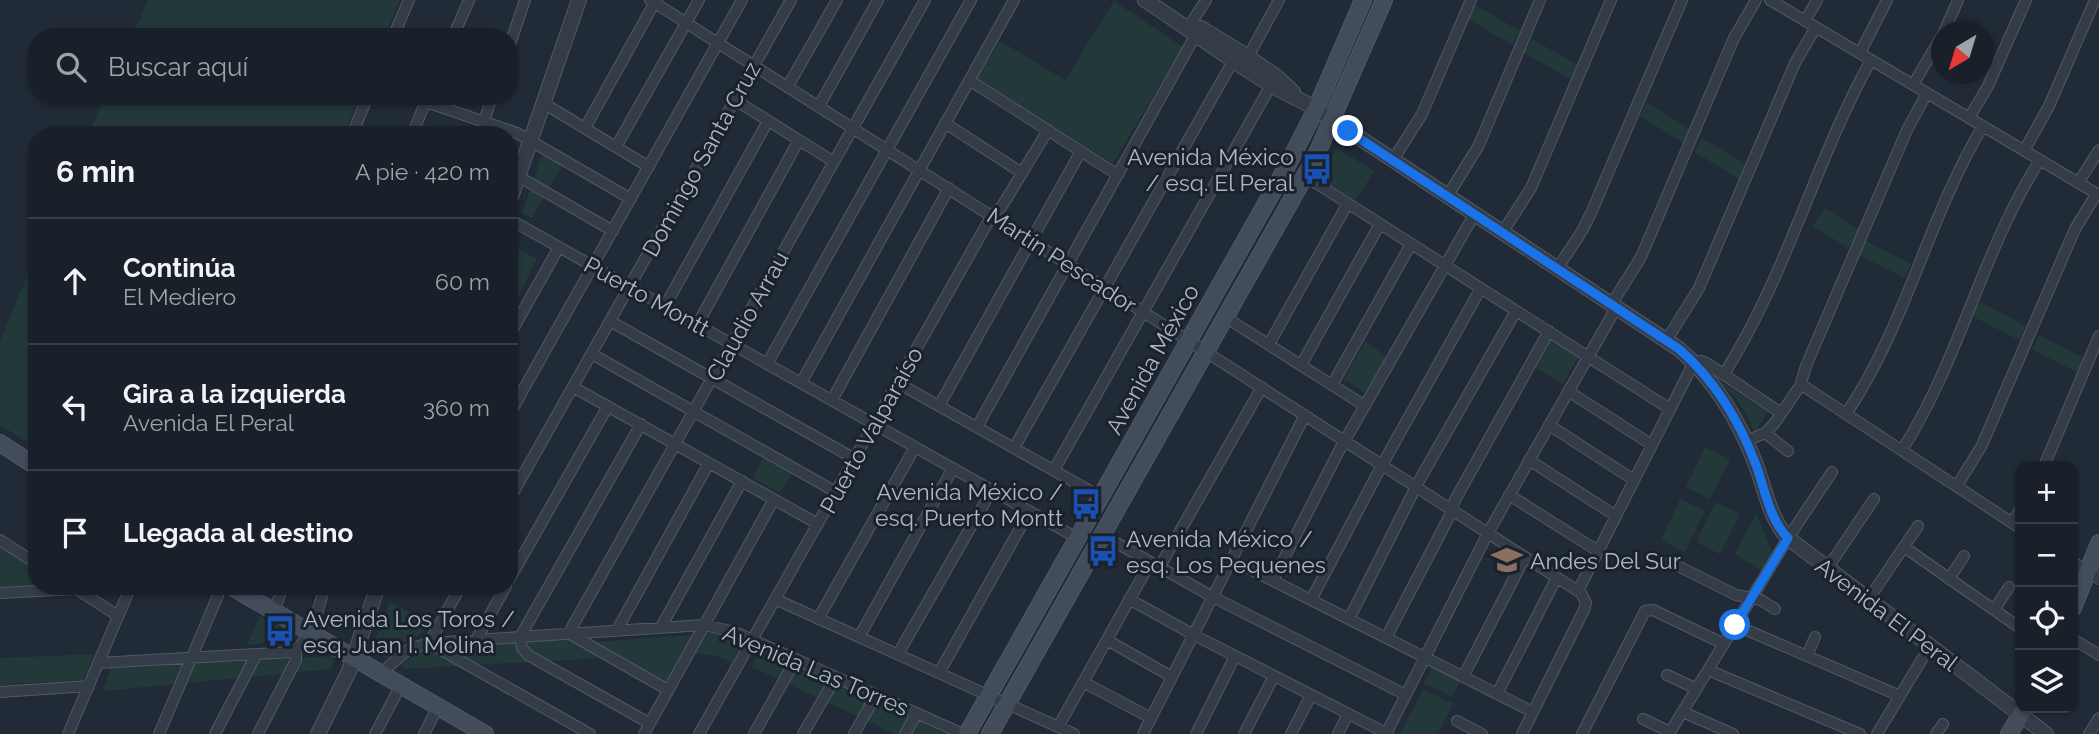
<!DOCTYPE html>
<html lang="es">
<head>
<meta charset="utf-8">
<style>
  :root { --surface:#192029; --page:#262d35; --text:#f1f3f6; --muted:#9fa3a8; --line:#373e46 }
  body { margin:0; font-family:Raleway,sans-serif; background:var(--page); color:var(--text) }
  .controls { position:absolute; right:21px; bottom:21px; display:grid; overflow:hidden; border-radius:14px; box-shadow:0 2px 5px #0004 }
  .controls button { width:63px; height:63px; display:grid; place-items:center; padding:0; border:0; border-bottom:2px solid var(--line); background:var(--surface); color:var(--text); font:35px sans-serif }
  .compass { position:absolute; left:1931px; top:21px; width:63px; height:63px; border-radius:50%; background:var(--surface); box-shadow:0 2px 5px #0004; rotate:218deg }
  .stop { position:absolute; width:21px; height:21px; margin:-16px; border:5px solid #1a73e8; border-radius:50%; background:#fff }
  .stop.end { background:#1a73e8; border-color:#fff; box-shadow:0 2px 7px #0008 }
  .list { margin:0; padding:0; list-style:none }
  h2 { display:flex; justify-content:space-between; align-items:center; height:91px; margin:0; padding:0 28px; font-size:30px }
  h2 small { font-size:23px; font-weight:400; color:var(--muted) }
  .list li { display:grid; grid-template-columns:46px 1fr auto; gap:21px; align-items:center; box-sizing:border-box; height:126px; padding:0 28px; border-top:2px solid var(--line) }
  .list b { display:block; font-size:26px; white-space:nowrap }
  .list p { margin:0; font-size:23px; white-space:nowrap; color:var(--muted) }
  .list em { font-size:23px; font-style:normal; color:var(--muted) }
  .icon { flex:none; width:38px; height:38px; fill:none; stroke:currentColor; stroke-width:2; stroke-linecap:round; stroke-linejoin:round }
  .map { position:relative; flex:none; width:2099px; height:734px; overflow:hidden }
  .search { position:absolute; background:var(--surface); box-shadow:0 2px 5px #0004; left:28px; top:28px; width:490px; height:77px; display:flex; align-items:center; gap:18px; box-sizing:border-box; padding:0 24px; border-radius:28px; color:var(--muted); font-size:26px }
  .panel { position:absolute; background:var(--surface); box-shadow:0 2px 5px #0004; left:28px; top:126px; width:490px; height:469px; border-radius:28px }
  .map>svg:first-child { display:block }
</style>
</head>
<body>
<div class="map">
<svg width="2099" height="734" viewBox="0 0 2099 734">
  <rect width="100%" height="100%" fill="#212b37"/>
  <path fill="#233839" d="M148,0h252l-15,37h-253z
    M1114,1l69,46 -70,116 -136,-84 23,-38 65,39z
    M1475,5l45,26 -8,14 -45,-27z
    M1532,39l46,26 -8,14 -46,-26z
    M105,96h255l-16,39h-256z
    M1647,102l44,28 -6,14 -45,-28z
    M1702,138l45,27 -7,15 -45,-28z
    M1337,148l37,23 -18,29 -37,-22z
    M543,153l20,11 -31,54 -10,-5z
    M1825,208l34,22 -11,18 -35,-22z
    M1864,240l47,24 -7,14 -47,-24z
    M515,248l22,11 -19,40 -9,-4v-36z
    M37,253v195l-37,-23v-84z
    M1980,302l46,24 -7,14 -47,-24z
    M2039,335l47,24 -8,14 -46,-24z
    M1549,339l30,17 -16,28 -29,-17z
    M1365,342l23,15 -20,38 -24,-16z
    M1718,380l50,32 -13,20 -16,-30z
    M1705,447l25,12 -20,40 -24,-12z
    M766,453l28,16 -14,24 -27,-15z
    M1680,499l25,12 -20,41 -24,-12z
    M1716,502l24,12 -20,40 -24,-12z
    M1756,513l17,42 -8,18 -30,-19z
    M0,547l37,24v14l-37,2z
    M390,602l45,24 -29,15 -19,18 -15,-11z
    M260,616l37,20 -3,5 -47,4z
    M707,632l13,2 22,9 -10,19 -20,-7 -18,-1z
    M693,635l1,3 -24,43 -4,2 -72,-41z
    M568,639l33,19 -197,11 -2,-5 18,-14z
    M761,648l185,86h-51l-143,-67z
    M94,654l-11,26 -83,5v-27z
    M335,656l-4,13 -228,22 8,-23z
    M1433,665l28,14 -9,18 -28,-14z
    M1423,689l30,15 -15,30h-38z"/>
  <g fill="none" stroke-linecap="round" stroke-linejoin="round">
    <defs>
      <path id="minor" d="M650,0l528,334 403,259 5,10 -2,7 -62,124
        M1770,0l329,195
        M1805,21l12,-21
        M1188,28l18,-28
        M1944,32l14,-32
        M393,37l16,-37
        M453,37l16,-37
        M509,47l16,-47
        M1860,53l27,-53
        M1248,57l31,-57
        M969,80l149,95
        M1913,85l28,-48
        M788,86l49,-86
        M735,100l99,62
        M426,102l91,31 114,66
        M543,103l106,64
        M819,106l59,-106
        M1969,118l19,-32 38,-86
        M484,122l8,-26
        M945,123l77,50
        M585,128l71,-128
        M352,135l16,-39
        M412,135l16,-39
        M616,147l83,-147
        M2024,151l25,-45 46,-106
        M1393,160l29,-46 49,-114
        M509,171l104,60
        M1305,176l365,233
        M2078,183l21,-33
        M1447,197l32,-52 61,-145
        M509,219l568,319
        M1502,233l29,-45 80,-188
        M1557,269l25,-38 9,-18 91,-213
        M1611,305l30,-48 93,-219 22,-38
        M665,306l103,-185
        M1225,317l140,89
        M610,321l245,138
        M697,325l102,-185
        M509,336l50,-89
        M1666,341l33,-53 96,-225 21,-36
        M1269,344l79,-141
        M592,354l244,138
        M767,364l204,-364
        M1301,365l79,-141
        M1724,374c62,-97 91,-213 147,-314
        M801,383l213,-383
        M898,383l203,114
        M1332,385l79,-141
        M1800,386l5,1 215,141
        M573,387l245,137
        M1568,391l84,54
        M832,400l117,-212
        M939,406l142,-255
        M1846,414c60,-88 82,-197 137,-288
        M509,415l233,-415
        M641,424l-121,213 2,11 6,7 121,68
        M1549,425l85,55
        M977,427l218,-391
        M1765,433l23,18
        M1746,441l19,-8 9,-9 26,-38 6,-20 101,-236 20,-37
        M1014,448l219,-387
        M1902,450c58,-90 80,-200 138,-290
        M1529,460l87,56
        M2044,466l55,-130
        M1054,470l217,-385
        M1957,486l25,-41 93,-216 22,-36
        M1509,495l89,56
        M509,500l282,-500
        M2012,522l8,-12
        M1102,535l111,62 193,98
        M0,540l37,24
        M1904,547l116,81
        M1232,560l301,152
        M1670,562l66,33 25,5 14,9
        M2073,562l26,17
        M1159,568l103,-181
        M1827,569l47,-70
        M1949,579l15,-23
        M509,580l99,-174
        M1273,580l67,-131 134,-234
        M72,586l46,30
        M1578,591l116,-229 8,-1 6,3 73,49
        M0,593l75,-4
        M775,599l299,135
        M1129,599l65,36 194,99
        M1311,600l71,-135 99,-177
        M1868,600l50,-74
        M1994,610l15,-23
        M274,612l9,-26
        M818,619l97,-172
        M1349,619l71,-140 96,-168
        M1735,625l165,71
        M661,627l81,-146
        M617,630l92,-167
        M859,637l94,-169
        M1386,638l63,-121 6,-17 94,-169
        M2073,639l26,16
        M476,640l30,-54
        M1107,640l65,37
        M429,643l161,91
        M429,643l32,-57
        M898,654l94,-164
        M1807,656l8,-19
        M98,663l194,-11c21,-12 26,-44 33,-66
        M1708,670l152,64
        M939,673l90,-161
        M380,674l29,-25 20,-6 275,-18 31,7 228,102
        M1667,675l30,14
        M1463,677l62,-120
        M1083,682l68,36
        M668,690l-98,-56 2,-7 353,-627
        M0,692l89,-6
        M1497,694l60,-117
        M1683,712l50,22
        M1643,719l27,13
        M1457,721l25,13
        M1058,727l92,-164
        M68,734l63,-148
        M159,734l63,-148
        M215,734l41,-79
        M258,734l38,-74v-10
        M375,734l26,-49
        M424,734l14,-27
        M644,734l130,-235
        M699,734l293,-519 10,-9 46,-76
        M754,734l42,-75
        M803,734l33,-57
        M854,734l22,-39
        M905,734l12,-21
        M1143,734l162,-319
        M1196,734l39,-78
        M1244,734l30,-58
        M1291,734l20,-39
        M1338,734l10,-20
        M1386,734l102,-201 128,-225
        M1582,734l63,-123 8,-1 71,34
        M1669,734l119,-196 44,-66
        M1877,734l53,-88
        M1936,734l7,-10
        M2089,734l10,-16"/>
      <path id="tertiary" d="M1145,0c42,27 80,57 123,83 15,10 32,16 48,26l363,240c35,30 61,73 77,116 9,24 14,54 32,73l258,196
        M1188,28h13l47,29 29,20 16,15
        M509,203l70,-203
        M318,734l31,-63 29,-85"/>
      <path id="secondary" d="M0,443l37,24
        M230,586l255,148
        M2073,608l26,-65
        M967,734l319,-566 30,-59 47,-109
        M990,734l324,-574 70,-160
        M2009,734l16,-26"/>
    </defs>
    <use href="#minor" stroke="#515a65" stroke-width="12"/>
    <use href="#tertiary" stroke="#515a65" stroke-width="16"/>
    <use href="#secondary" stroke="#515a65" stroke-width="18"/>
    <use href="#minor" stroke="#343c48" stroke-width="10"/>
    <use href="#tertiary" stroke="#343c48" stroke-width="14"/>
    <use href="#secondary" stroke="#424c5b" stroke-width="16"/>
  </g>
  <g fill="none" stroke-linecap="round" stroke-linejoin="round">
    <path stroke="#1a73e8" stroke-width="9" d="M1348,131l331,218c35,30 61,73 77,116 9,24 13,54 32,73l-53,87"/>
  </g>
  <defs>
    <symbol id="bus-bare" viewBox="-9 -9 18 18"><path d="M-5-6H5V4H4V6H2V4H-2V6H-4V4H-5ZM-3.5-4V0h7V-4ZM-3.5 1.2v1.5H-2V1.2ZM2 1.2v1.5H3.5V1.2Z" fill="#1a4fb4" stroke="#1a222c" stroke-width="2.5" paint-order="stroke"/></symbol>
    <symbol id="school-bare" viewBox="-9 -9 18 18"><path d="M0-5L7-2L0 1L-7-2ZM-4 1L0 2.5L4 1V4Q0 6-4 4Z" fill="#8d6e63" stroke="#1a222c" stroke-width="2.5" paint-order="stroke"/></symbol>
  </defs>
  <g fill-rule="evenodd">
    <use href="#bus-bare" x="1295" y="147" width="44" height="44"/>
    <use href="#bus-bare" x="1064" y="482" width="44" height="44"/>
    <use href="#bus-bare" x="1081" y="529" width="44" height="44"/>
    <use href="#school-bare" x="1485" y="538" width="44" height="44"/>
    <use href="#bus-bare" x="258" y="609" width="44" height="44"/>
  </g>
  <g text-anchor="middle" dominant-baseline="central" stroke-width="6" stroke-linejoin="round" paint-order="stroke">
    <g font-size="23" fill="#aeb7c4" stroke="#1a222c" text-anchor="start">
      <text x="1294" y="156" text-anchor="end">Avenida México<tspan x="1294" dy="26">/ esq. El Peral</tspan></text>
      <text x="1063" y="491" text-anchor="end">Avenida México /<tspan x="1063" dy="26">esq. Puerto Montt</tspan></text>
      <text x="1126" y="538">Avenida México /<tspan x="1126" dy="26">esq. Los Pequenes</tspan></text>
      <text x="1530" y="560">Andes Del Sur</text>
      <text x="303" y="618">Avenida Los Toros /<tspan x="303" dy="26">esq. Juan I. Molina</tspan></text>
    </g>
    <g font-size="23" fill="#aeb7c4" stroke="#1a222c">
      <text transform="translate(701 159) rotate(-61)">Domingo Santa Cruz</text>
      <text transform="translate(1062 260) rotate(33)">Martín Pescador</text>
      <text transform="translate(647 296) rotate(29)">Puerto Montt</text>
      <text transform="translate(747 316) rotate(-61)">Claudio Arrau</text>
      <text transform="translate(1152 359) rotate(-61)">Avenida México</text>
      <text transform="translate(871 430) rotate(-61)">Puerto Valparaíso</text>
      <text transform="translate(1887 614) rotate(37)">Avenida El Peral</text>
      <text transform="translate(816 670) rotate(23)">Avenida Las Torres</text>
    </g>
  </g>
</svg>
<div class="controls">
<button>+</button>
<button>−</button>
<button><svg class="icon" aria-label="locate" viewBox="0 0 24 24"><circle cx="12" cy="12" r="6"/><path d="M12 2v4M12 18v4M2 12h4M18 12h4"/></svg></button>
<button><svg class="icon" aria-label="layers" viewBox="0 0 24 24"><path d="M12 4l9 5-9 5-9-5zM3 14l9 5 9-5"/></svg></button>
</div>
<svg class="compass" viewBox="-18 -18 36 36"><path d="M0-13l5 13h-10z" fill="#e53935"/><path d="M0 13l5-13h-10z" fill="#9fa3a8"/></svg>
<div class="stop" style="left:1735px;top:625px"></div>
<div class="stop end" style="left:1348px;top:131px"></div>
<div class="search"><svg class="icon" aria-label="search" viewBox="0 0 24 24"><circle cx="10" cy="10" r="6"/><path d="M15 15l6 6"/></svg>Buscar aquí</div>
<section class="panel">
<h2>6 min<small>A pie · 420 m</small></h2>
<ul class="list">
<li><svg class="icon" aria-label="ahead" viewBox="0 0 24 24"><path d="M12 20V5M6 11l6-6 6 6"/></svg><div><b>Continúa</b><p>El Mediero</p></div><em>60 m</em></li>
<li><svg class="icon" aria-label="left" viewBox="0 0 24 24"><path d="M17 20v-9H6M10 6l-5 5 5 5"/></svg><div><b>Gira a la izquierda</b><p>Avenida El Peral</p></div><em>360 m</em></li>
<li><svg class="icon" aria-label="arrive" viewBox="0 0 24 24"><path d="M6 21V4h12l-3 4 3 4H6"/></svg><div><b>Llegada al destino</b></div></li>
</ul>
</section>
</div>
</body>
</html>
